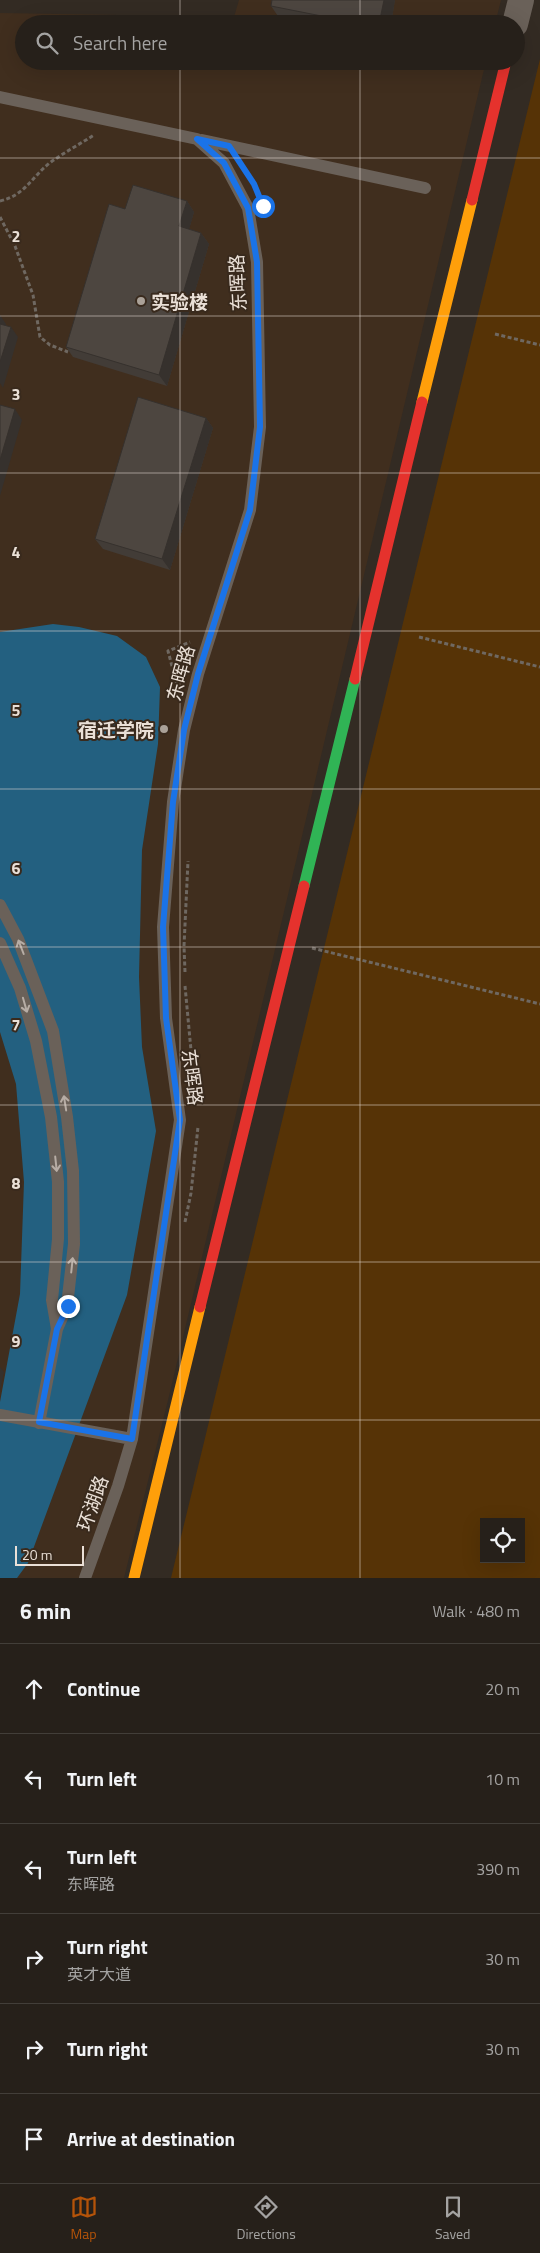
<!DOCTYPE html>
<html lang="en">
<head>
<meta charset="utf-8">
<style>
  :root { --surface:#26201a; --page:#322d27; --text:#f1f3f6; --muted:#a4a3a2; --line:#423e39; --accent:#b45309 }
  body { margin:0; font-family:"Titillium Web","Noto Sans SC",sans-serif; background:var(--page); color:var(--text) }
  .controls { position:absolute; right:15px; bottom:15px; display:grid; overflow:hidden; border-radius:0px; box-shadow:0 5px 20px #0002 }
  .controls button { width:45px; height:45px; display:grid; place-items:center; padding:0; border:0; border-bottom:1px solid var(--line); background:var(--surface); color:var(--text); font:25px sans-serif }
  .scale { position:absolute; left:15px; bottom:12px; width:69px; box-sizing:border-box; padding-left:5px; border:2px solid #eae0d7; border-top:0; font-size:14px; line-height:18px; white-space:nowrap; color:#eae0d7; -webkit-text-stroke:4px #392a1d; paint-order:stroke }
  .stop { position:absolute; width:15px; height:15px; margin:-11px; border:4px solid #1a73e8; border-radius:50%; background:#fff }
  .stop.end { background:#1a73e8; border-color:#fff; box-shadow:0 1px 5px #0008 }
  .list { margin:0; padding:0; list-style:none }
  h2 { display:flex; justify-content:space-between; align-items:center; height:65px; margin:0; padding:0 20px; font-size:21px }
  h2 small { font-size:16px; font-weight:400; color:var(--muted) }
  .list li { display:grid; grid-template-columns:32px 1fr auto; gap:15px; align-items:center; box-sizing:border-box; height:90px; padding:0 20px; border-top:1px solid var(--line) }
  .list b { display:block; font-size:19px; white-space:nowrap }
  .list p { margin:0; font-size:16px; white-space:nowrap; color:var(--muted) }
  .list em { font-size:16px; font-style:normal; color:var(--muted) }
  .icon { flex:none; width:28px; height:28px; fill:none; stroke:currentColor; stroke-width:2; stroke-linecap:round; stroke-linejoin:round }
  .map { position:relative; flex:none; width:540px; height:1578px; overflow:hidden }
  .search { position:absolute; background:var(--surface); box-shadow:0 5px 20px #0002; left:15px; right:15px; top:15px; height:55px; display:flex; align-items:center; gap:12px; box-sizing:border-box; padding:0 18px; border-radius:28px; color:var(--muted); font-size:19px }
  .sheet { height:605px; background:var(--surface) }
  nav { display:flex; justify-content:space-around; align-items:center; box-sizing:border-box; height:70px; border-top:1px solid var(--line); background:var(--surface); font-size:14px; color:var(--muted) }
  nav a { display:grid; justify-items:center; gap:2px }
  nav .on { color:var(--accent) }
  .map>svg:first-child { display:block }
</style>
</head>
<body>
<div class="map">
<svg width="540" height="1578" viewBox="0 0 540 1578">
  <rect width="100%" height="100%" fill="#332b23"/>
  <path fill="#402e1e" d="M239,0h262l-6,24h-471v37h462l-317,1335 -45,182h-124v-1565l234,4z"/>
  <path fill="#563306" fill-rule="evenodd" d="M540,59v1519h-369zM484,1522h37v37h-37z"/>
  <path fill="#236080" d="M53,624l26,3 38,9 29,21 14,30 -2,57 -16,106 -3,127 3,70 14,84 -29,164 -99,268 -11,15h-17v-176l20,-108 4,-112 -8,-98 -16,-52v-400z"/>
  <g fill="none" stroke-linecap="round" stroke-linejoin="round">
    <path stroke="#6f6861" stroke-width="3" stroke-dasharray="4 2.5" stroke-linecap="butt" d="M0,201c26,-6 32,-25 51,-39 14,-10 29,-18 43,-27
      M0,217l15,29 18,49 7,42 10,8 18,7
      M495,334l45,11
      M419,637l121,30
      M177,685l-9,-34 22,-9
      M312,948l228,56
      M185,972l-1,-26 4,-85
      M185,986l7,75
      M185,1222l6,-29 7,-66"/>
    <path stroke="#6a6159" stroke-width="12" d="M0,97l197,42 27,24 24,45 9,54 3,165 -10,83 -52,164 -14,56 -11,72 -10,125 3,91 14,102 -48,319 -14,47 -33,92
      M202,140l223,48
      M0,905l18,34 35,92 14,86 6,54 1,73 -7,62 -10,23 -18,94
      M0,943l20,45 16,53 15,76 7,65v57l-6,61 5,29
      M0,1415l132,24"/>
    <path stroke="#6a6159" stroke-width="26" d="M515,24l6,-24"/>
    <path stroke="#30b455" stroke-width="11" d="M304,886l51,-207"/>
    <path stroke="#ff9f0a" stroke-width="11" d="M422,402l50,-202
      M134,1578l66,-271"/>
    <path stroke="#e5322d" stroke-width="11" d="M472,200l34,-139
      M355,679l67,-277
      M200,1307l104,-421"/>
  </g>
  <path fill="#423c37" d="M272,0h123l-4,24h-87l-24,-5 -9,-13z
    M187,201l7,11 -5,17 12,4 8,11 -42,142 -94,-29 -7,-10z
    M206,418l7,10 -43,142 -67,-21 -8,-10z"/>
  <path fill="#36312d" d="M384,0h11l-4,24h-12z
    M187,201l7,11 -7,25 -8,-11z
    M201,233l8,11 -42,142 -8,-11z
    M0,315l6,9 -3,9 -3,-5z
    M11,327l7,10 -15,51 -3,-5v-21z
    M15,409l7,11 -22,76v-36z
    M206,418l7,10 -43,142 -8,-11z
    M0,1367l4,5 -4,18z"/>
  <path fill="#4d4640" stroke="#36312d" d="M272,0h112l-5,24h-17l-91,-18z
    M133,185l54,16 -8,25 22,7 -42,142 -93,-28 43,-143 16,5z
    M0,324l11,3 -11,35z
    M138,397l68,21 -44,141 -67,-20z
    M0,405l15,4 -15,51z"/>
  <defs><path id="oneway-shaft" d="M-6 0H5M1.5-3L5.5 0L1.5 3" fill="none" stroke-width="1.6" stroke-linecap="round" stroke-linejoin="round" transform="scale(1.25)"/></defs>
  <g stroke="#b7ada5">
    <use href="#oneway-shaft" transform="translate(21 947) rotate(-111)"/>
    <use href="#oneway-shaft" transform="translate(25 1005) rotate(74)"/>
    <use href="#oneway-shaft" transform="translate(65 1103) rotate(-99)"/>
    <use href="#oneway-shaft" transform="translate(56 1164) rotate(84)"/>
    <use href="#oneway-shaft" transform="translate(72 1265) rotate(-84)"/>
  </g>
  <g fill="none" stroke-linecap="round" stroke-linejoin="round">
    <path stroke="#1a73e8" stroke-width="6" d="M68,1306l-11,23 -18,93 93,17 48,-319 -14,-102 -3,-91 10,-125 11,-72 14,-56 52,-164 10,-83 -3,-165 -9,-54 -24,-45 -27,-24 32,7 25,38 9,22"/>
  </g>
  <path fill="none" stroke="#eae0d7" stroke-width="1" stroke-opacity="0.55" d="M180,0v24M360,0v24M180,61v1517M360,61v1517M0,158h540M0,316h540M0,473h540M0,631h540M0,789h540M0,947h540M0,1105h540M0,1262h540M0,1420h540"/>
  <g fill="#aaa198" stroke="#392a1d" stroke-width="2">
    <circle cx="141" cy="301" r="5"/>
    <circle cx="164" cy="729" r="5"/>
  </g>
  <g text-anchor="middle" dominant-baseline="central" stroke-width="4" stroke-linejoin="round" paint-order="stroke">
    <g font-size="19" fill="#eae0d7" stroke="#392a1d">
      <text transform="translate(237 283) rotate(-93)">东晖路</text>
      <text transform="translate(180 673) rotate(-75)">东晖路</text>
      <text transform="translate(193 1077) rotate(83)">东晖路</text>
      <text transform="translate(92 1503) rotate(-71)">环湖路</text>
    </g>
    <g font-size="19" font-weight="bold" fill="#eae0d7" stroke="#392a1d" text-anchor="start">
      <text x="151" y="301">实验楼</text>
      <text x="154" y="729" text-anchor="end">宿迁学院</text>
    </g>
  </g>
  <g font-size="16" text-anchor="middle" font-weight="bold" fill="#eae0d7" stroke="#392a1d" stroke-width="4" stroke-linejoin="round" paint-order="stroke">
    <text x="16" y="242">2</text>
    <text x="16" y="400">3</text>
    <text x="16" y="558">4</text>
    <text x="16" y="716">5</text>
    <text x="16" y="874">6</text>
    <text x="16" y="1031">7</text>
    <text x="16" y="1189">8</text>
    <text x="16" y="1347">9</text>
  </g>
</svg>
<div class="controls">
<button><svg class="icon" aria-label="locate" viewBox="0 0 24 24"><circle cx="12" cy="12" r="6"/><path d="M12 2v4M12 18v4M2 12h4M18 12h4"/></svg></button>
</div>
<div class="scale">20 m</div>
<div class="stop" style="left:263px;top:206px"></div>
<div class="stop end" style="left:68px;top:1306px"></div>
<div class="search"><svg class="icon" aria-label="search" viewBox="0 0 24 24"><circle cx="10" cy="10" r="6"/><path d="M15 15l6 6"/></svg>Search here</div>
</div>
<section class="sheet">
<h2>6 min<small>Walk · 480 m</small></h2>
<ul class="list">
<li><svg class="icon" aria-label="ahead" viewBox="0 0 24 24"><path d="M12 20V5M6 11l6-6 6 6"/></svg><div><b>Continue</b></div><em>20 m</em></li>
<li><svg class="icon" aria-label="left" viewBox="0 0 24 24"><path d="M17 20v-9H6M10 6l-5 5 5 5"/></svg><div><b>Turn left</b></div><em>10 m</em></li>
<li><svg class="icon" aria-label="left" viewBox="0 0 24 24"><path d="M17 20v-9H6M10 6l-5 5 5 5"/></svg><div><b>Turn left</b><p>东晖路</p></div><em>390 m</em></li>
<li><svg class="icon" aria-label="right" viewBox="0 0 24 24"><path d="M7 20v-9h11M14 6l5 5-5 5"/></svg><div><b>Turn right</b><p>英才大道</p></div><em>30 m</em></li>
<li><svg class="icon" aria-label="right" viewBox="0 0 24 24"><path d="M7 20v-9h11M14 6l5 5-5 5"/></svg><div><b>Turn right</b></div><em>30 m</em></li>
<li><svg class="icon" aria-label="arrive" viewBox="0 0 24 24"><path d="M6 21V4h12l-3 4 3 4H6"/></svg><div><b>Arrive at destination</b></div></li>
</ul>
</section>
<nav>
<a class="on"><svg class="icon" aria-label="map" viewBox="0 0 24 24"><path d="M3 6l6-2 6 2 6-2v14l-6 2-6-2-6 2zM9 4v14M15 6v14"/></svg>Map</a>
<a><svg class="icon" aria-label="directions" viewBox="0 0 24 24"><path d="M12 3l9 9-9 9-9-9zM9 14v-3h6M13 9l2 2-2 2"/></svg>Directions</a>
<a><svg class="icon" aria-label="saved" viewBox="0 0 24 24"><path d="M7 4h10v16l-5-4-5 4z"/></svg>Saved</a>
</nav>
</body>
</html>
